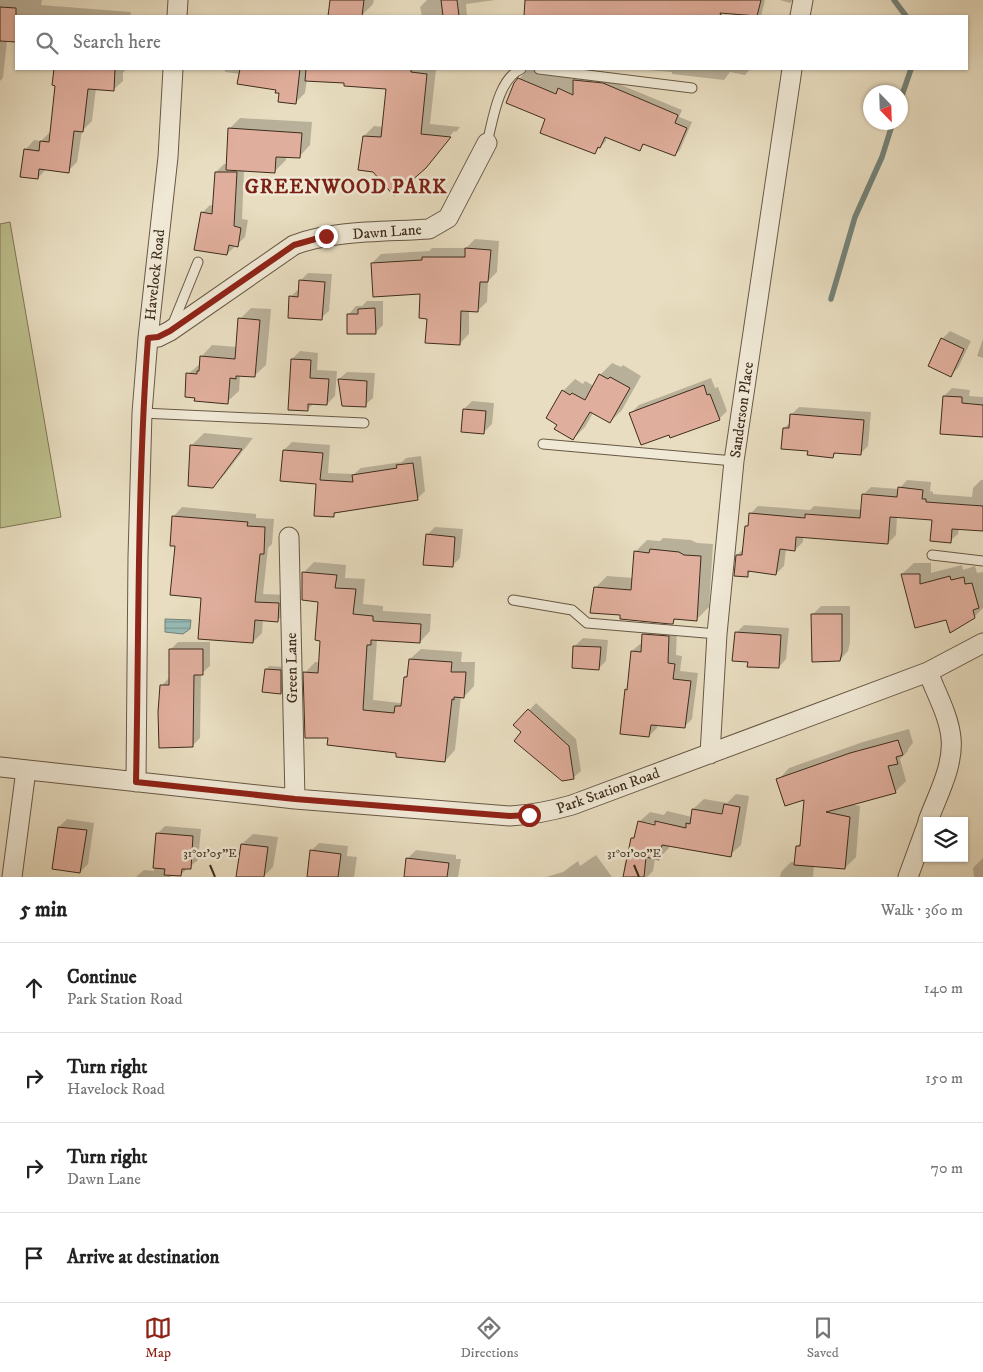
<!DOCTYPE html>
<html lang="en">
<head>
<meta charset="utf-8">
<style>
  :root { --surface:#fff; --page:#f2f2f2; --text:#222; --muted:#767676; --line:#e0e0e0; --accent:#8f2418 }
  body { margin:0; font-family:"IM FELL DW Pica",serif; background:var(--page); color:var(--text) }
  .controls { position:absolute; right:15px; bottom:15px; display:grid; overflow:hidden; border-radius:0px; box-shadow:0 1px 4px #0004 }
  .controls button { width:45px; height:45px; display:grid; place-items:center; padding:0; border:0; border-bottom:1px solid var(--line); background:var(--surface); color:var(--text); font:25px sans-serif }
  .compass { position:absolute; left:863px; top:85px; width:45px; height:45px; border-radius:50%; background:var(--surface); box-shadow:0 1px 4px #0004; rotate:157deg }
  .stop { position:absolute; width:15px; height:15px; margin:-11px; border:4px solid #8f2418; border-radius:50%; background:#fff }
  .stop.end { background:#8f2418; border-color:#fff; box-shadow:0 1px 5px #0008 }
  .list { margin:0; padding:0; list-style:none }
  h2 { display:flex; justify-content:space-between; align-items:center; height:65px; margin:0; padding:0 20px; font-size:21px }
  h2 small { font-size:16px; font-weight:400; color:var(--muted) }
  .list li { display:grid; grid-template-columns:32px 1fr auto; gap:15px; align-items:center; box-sizing:border-box; height:90px; padding:0 20px; border-top:1px solid var(--line) }
  .list b { display:block; font-size:19px; white-space:nowrap }
  .list p { margin:0; font-size:16px; white-space:nowrap; color:var(--muted) }
  .list em { font-size:16px; font-style:normal; color:var(--muted) }
  .icon { flex:none; width:28px; height:28px; fill:none; stroke:currentColor; stroke-width:2; stroke-linecap:round; stroke-linejoin:round }
  .map { position:relative; flex:none; width:983px; height:877px; overflow:hidden }
  .search { position:absolute; background:var(--surface); box-shadow:0 1px 4px #0004; left:15px; right:15px; top:15px; height:55px; display:flex; align-items:center; gap:12px; box-sizing:border-box; padding:0 18px; border-radius:0px; color:var(--muted); font-size:19px }
  .sheet { height:425px; background:var(--surface) }
  nav { display:flex; justify-content:space-around; align-items:center; box-sizing:border-box; height:70px; border-top:1px solid var(--line); background:var(--surface); font-size:14px; color:var(--muted) }
  nav a { display:grid; justify-items:center; gap:2px }
  nav .on { color:var(--accent) }
  .map>svg:first-child { display:block }
</style>
</head>
<body>
<div class="map">
<svg width="983" height="877" viewBox="0 0 983 877">
  <defs>
    <pattern id="water-rules" width="6" height="5" patternUnits="userSpaceOnUse" patternTransform="scale(1.25)"><rect width="6" height="5" fill="#97bbb6"/><path d="M0 2.5h6" fill="none" stroke="#7d9893"/></pattern>
  </defs>
  <rect width="100%" height="100%" fill="#e8ddc0"/>
  <filter id="stains"><feTurbulence type="fractalNoise" baseFrequency=".004" numOctaves="4"/><feColorMatrix values="0 0 0 0 .2 0 0 0 0 .09 0 0 0 0 .02 0 0 0 .5 -.17"/></filter>
  <radialGradient id="worn" r=".72"><stop offset=".6" stop-color="#630" stop-opacity="0"/><stop offset="1" stop-color="#630" stop-opacity=".3"/></radialGradient>
  <path fill="#bdbf8d" stroke="#7e7654" d="M10,222l51,295 -61,11v-304z"/>
  <path fill="url(#water-rules)" stroke="#738278" d="M165,619l26,1 -1,9 -7,5 -18,-2z"/>
  <path fill="#0003" fill-rule="evenodd" d="M0,0h42l-1,5 90,7 -1,4h-114v25l-9,-1 -4,38 -3,3z
    M331,0h43l-1,4 -12,12h-32z
    M427,0h68l-29,4 1,12h-45l-2,-9z
    M527,0h194l1,16h-197z
    M738,0h27l-4,16h-29z
    M780,0h13l-3,3z
    M204,15l14,1h-16z
    M55,69h71l-3,4v8l-10,9 -17,-2 -4,33 -10,10 -5,31 -9,9 -22,-2 -8,9 -13,-28 9,-10 7,1 10,-10 6,-46 -3,-1z
    M225,69h211l-6,55 30,3 -4,5 -2,-1 -27,34 -63,-29 10,-10 10,1 4,-39 -43,-6 -38,-3 -2,14 -10,10 -18,-14 -37,-15 -15,-2z
    M528,69h14l62,9 78,32 -3,7 13,5 -12,28 -5,5 -30,-11 -6,6 -32,-14 -1,5 -11,11 -48,-33 -28,-40z
    M637,69h113l-5,6 -15,-3 -6,8 -52,-6v-2z
    M240,118l72,4 -2,23 -10,11h-14v4l-11,11 -31,-1 -2,49 6,1 -3,17 -18,17 -25,-41 8,-8 4,1 2,-34 8,-8h3l2,-35z
    M475,239l24,2 -2,31 -9,9 -1,21 -10,9 -8,-1v24l-9,9 -32,-25 -7,-25 -49,-30 9,-9 48,-3 3,-3h34z
    M308,273l24,1 -3,37 -8,7 -31,-21 9,-8 1,-8z
    M367,301h16v24l-8,8 -26,-19 7,-8h6z
    M251,308l20,1 -5,56 -12,11 -14,-1 -1,16 -12,11 -39,-28 13,-11v-6l11,-12 25,2 3,-28z
    M950,331l21,10 -13,27 -8,8 -8,-37z
    M983,339v19l-6,-2z
    M300,351l18,2 -1,17 20,1 -2,25 -8,8 -13,-1 -7,7 -15,-51z
    M612,363l9,4 2,-2 18,11 -19,34 -12,12 -17,-9 -8,14 -12,12 -15,-15 5,-33 12,-12 8,5 2,-3 9,5 6,-11z
    M347,372l28,1 -2,25 -8,7 -26,-26z
    M711,378l4,10 3,-1 9,24 -8,8 -50,14 -38,-20 8,-8z
    M952,388l18,2 -1,6 14,1v39l-39,-40z
    M472,401l22,2 -2,21 -8,8 -20,-23z
    M799,407l72,5 -3,34 -8,8 -23,-2 -4,4 -24,-6 -25,-22 7,-6v-7z
    M204,433l49,5 -28,36 -12,13 -21,-42z
    M292,442l38,3 -2,28 26,1 7,-6 41,-6 4,-4 15,-2 4,35 -8,8 -79,12 -5,5 -16,-33 -33,-33z
    M907,480l24,2 -1,9 3,1v2l39,3 1,-9 8,-8h2v50l-24,-2 -1,6 -8,7 -16,-22 -37,-3 -1,19 -8,8 -85,-6v5l-8,8 -9,-1 -2,17 -8,8 -24,-4 -5,5 -10,-20 7,-7 3,-21 2,-3 1,-10 8,-8 52,4 4,-4 48,4 1,-15 8,-8 28,2z
    M182,507l74,7v4l18,1 -2,25 -4,4 -5,46 24,1 -1,17 -8,8 -15,-1 -1,14 -9,9 -51,-45 -25,-52 -3,-29z
    M435,527l28,2 -3,29 -8,8 -25,-31z
    M663,538l28,2 6,3 16,1 -4,63 -12,12 -20,-1 -5,4 -50,-8 -27,-26 12,-12 26,2 2,-26 12,-12 13,1z
    M314,562l32,3 -1,13 20,1 -2,25 20,2v5l48,3 -1,17 -10,11 -43,-3 -4,61 27,3 3,-3 2,-23 4,-3 1,-15 11,-10 41,3 -1,10h14l-1,24 -10,11 -3,-1 -6,54 -10,11 -116,-24 -24,-64 10,-11h5l1,-22 -1,-40 -17,-27z
    M914,563h17v10l31,-8 1,5 12,-4 2,7 6,-1v36l-9,9 -27,2 -45,-45z
    M821,606h29v37l-2,8 -8,9 -27,-46z
    M744,625l45,3 -3,31 -7,8 -30,-6 -13,-28z
    M651,626l26,3 -1,26 6,1 -2,15 18,2 -6,46 -8,8 -27,-3v4l-8,8 -23,-46 3,-3 3,-36 8,-7h2l1,-10z
    M583,638l25,2 -2,21 -8,8 -23,-23z
    M178,642h32v24l-9,8 -1,64 -8,8 -30,-61 8,-8v-27z
    M269,666l15,1v22l-3,4 -15,-23z
    M536,703l40,36 5,32 -8,7 -58,-53z
    M909,729l4,14 -5,6v2l-8,8 6,22 -11,11 -45,12 10,2 -4,51 -11,11 -31,-3 -1,12h-33l1,-5 10,-10h5l1,-16 5,-4 3,-44 -27,-18 11,-12 74,-26z
    M736,794l13,2 -8,49 -11,10 -61,-10v3l-11,11 -3,-1 -2,13 -6,6h-24l2,-15 3,-3 4,-21 5,-4 2,-12 11,-10 14,3 3,-4 25,6 1,-8 11,-10 23,4zM645,822l16,3 -1,2 -15,-3z
    M67,819l27,4 -6,41 -8,8 -21,-45z
    M165,826l36,3 -3,31 -18,15 -9,-1v3h-35l8,-7 10,1 3,-37z
    M253,834l25,3 -5,30 -10,10 -21,-33z
    M319,843l29,3 -1,10 10,1 -3,20h-46l3,-26z
    M416,850l40,5v4h5l-3,18h-53l3,-19z
    M596,855l16,22h-66l17,-5 15,-11 2,5z
    M983,858v19h-9l-1,-9z"/>
  <g fill="none" stroke-linecap="round" stroke-linejoin="round">
    <path stroke="#738278" stroke-width="5.5" d="M894,0l12,16
      M900,101l11,-32
      M831,299l24,-82 27,-60 11,-35"/>
  </g>
  <path fill="#e0ae9c" stroke="#3e2c1c" d="M330,0h34l-2,16h-34z
    M441,0h16l2,16h-16z
    M525,0h236l-4,16 -37,-3 1,3h-197z
    M0,7l16,1v34l-16,-1z
    M54,69h61l-1,22 -26,-2 -5,43 -9,-1 -5,42 -30,-4 -1,10 -18,-2 4,-28 15,2 1,-10 9,1 6,-56 -3,-1z
    M240,69h60l-4,35 -18,-2 1,-9h-4l1,-3 -39,-6z
    M306,69h105v3l16,2 -6,60 30,3 -25,31 -32,28 -21,-24 -15,-2 5,-34 18,1 5,-48 -42,-3v-3l-39,-2z
    M518,78l38,16 2,-6 15,7v-15l30,3 75,32 -3,8 12,5 -12,28 -32,-12 -3,7 -35,-14 -5,11 -2,-1 -3,7 -55,-21 5,-14 -39,-16 8,-20z
    M228,128l74,5 -2,25 -24,-1 -1,16 -49,-3z
    M215,172h22l-3,54 7,2 -3,19 -9,-2 -2,10 -33,-5 7,-38 11,2z
    M465,248l26,2 -3,32h-8l-2,30 -17,-1 -1,34 -35,-2 2,-24 -8,-1 1,-24 -47,3 -2,-34 51,-3v-3h43z
    M299,280l26,2 -3,38 -34,-2 1,-22 9,1z
    M375,308l1,26h-29v-20h11v-5z
    M238,318l22,2 -5,57 -19,-1v3l-6,-1 -2,26 -34,-3 1,-3 -10,-1 1,-24 11,1v-3h2l1,-15 35,3z
    M941,338l23,11 -13,28 -23,-11z
    M291,359l20,1 -1,18 19,1 -2,26 -19,-1v7l-20,-1z
    M599,374l9,5 2,-2 20,11 -20,35 -20,-11 -17,28 -19,-11 3,-4 -11,-7 16,-28 8,5 2,-2 13,7z
    M338,379l29,2 -1,26 -24,-1z
    M704,385l3,10 3,-1 10,26 -50,18 -1,-3 -28,10 -12,-32z
    M943,396l19,1v6l21,2v32l-43,-3z
    M463,409l23,2 -2,23 -23,-2z
    M790,414l74,6 -3,35 -27,-2 -1,5 -26,-3 1,-4 -27,-2 2,-21h6z
    M190,445l52,4 -29,39 -25,-2z
    M283,450l40,3 -3,27 33,2 -1,-7 45,-7 -1,-3 17,-2 5,37 -84,13v4l-20,-1 2,-32 -36,-3z
    M898,487l25,3 -1,9h4v3l57,4v25l-31,-2 -1,14 -21,-2 2,-21 -42,-3 -2,27 -92,-7 -1,14 -15,-2 -4,26 -28,-4v6l-14,-1 2,-21h6l3,-29h3l1,-13 56,5v-4l55,4 2,-24 35,3z
    M172,516l76,6 -1,4 18,1 -1,27h-4l-5,48 24,1 -1,19 -23,-2 -2,23 -55,-4 3,-41 -31,-3 5,-49h-5z
    M426,534l29,3 -2,30 -30,-2z
    M650,549l29,3 5,3 17,1 -4,65 -23,-2 -1,5h-3l-50,-5v-4l-30,-2 4,-26 37,3 3,-39 15,2z
    M302,572l35,3 -2,13 21,1 -3,25 20,2v5l48,3 -1,19 -49,-3v5h-4l-4,65 31,3 1,-7h6l3,-29h3l2,-18 43,3 -1,10h15l-2,26 -10,-1v3l-2,-1 -7,63 -49,-5v-4l-69,-8 1,-7h-23l-2,-66 15,1 2,-32 -5,-1 3,-38 -16,-2z
    M901,574h19v10l30,-8 1,4 13,-3 1,7 7,-1 7,25 -6,2 2,8 -25,15 -4,-13 -31,8z
    M811,614h31v38l-2,9 -28,1z
    M735,632l46,3 -2,33 -32,-1 1,-5 -16,-1z
    M642,634l27,2 -1,27 7,1 -2,15 18,2 -6,47 -34,-3 -2,12 -29,-3 5,-45 2,1 4,-39 10,1z
    M573,646l28,1 -2,23 -27,-2z
    M169,649h34v26h-9l-1,72 -34,1 -1,-36 2,-27h9z
    M265,669l16,1v24l-19,-2z
    M528,709l41,37 5,33 -12,2 -48,-40 7,-9 -8,-7z
    M898,740l5,15 -7,2 2,7 -10,2 8,27 -70,19 24,5 -5,52 -51,-4 2,-19h4l4,-46 -19,6 -9,-27 74,-26z
    M724,804l16,3 -9,50 -69,-12 -3,15 -13,-3 -2,20h-21l8,-39h3l4,-17 17,4v-4l31,7v-5l4,1 2,-15 30,5z
    M58,827l29,3 -7,43 -28,-4z
    M156,833l37,3 -2,33h-9l-1,7 -17,-1 1,-6 -12,-1z
    M241,844l27,3 -4,30h-28z
    M310,850l31,4 -3,23h-31z
    M406,858l43,5 -2,14h-43z"/>
  <g fill="none" stroke-linecap="round" stroke-linejoin="round">
    <defs>
      <path id="service" d="M539,69l153,19
        M487,143c6,-23 11,-64 34,-74
        M172,326l26,-64
        M142,413l222,10
        M543,444l191,17
        M932,555l51,6
        M513,600l59,10 15,13 130,11"/>
      <path id="minor" d="M177,16l1,-16
        M800,16l3,-16
        M148,338l10,-1 12,-6 124,-86c39,-15 93,-13 135,-16l19,-11 39,-75
        M289,537l6,262
        M928,672c8,21 21,44 23,66 3,28 -14,58 -23,83
        M710,754l7,-120 17,-173 58,-392
        M0,767l295,32 215,17c22,-1 41,-5 62,-11l356,-133 55,-29
        M136,782l2,-225 4,-144 6,-75 20,-181 5,-88
        M12,877l14,-107
        M908,877l19,-52"/>
    </defs>
    <use href="#service" stroke="#685845" stroke-width="11"/>
    <use href="#minor" stroke="#685845" stroke-width="21"/>
    <use href="#service" stroke="#f0e9d6" stroke-width="9"/>
    <use href="#minor" stroke="#f0e9d6" stroke-width="19"/>
  </g>
  <g fill="none" stroke-linecap="round" stroke-linejoin="round">
    <path stroke="#8f2418" stroke-width="6" d="M326,236l-32,9 -124,86 -12,6 -10,1c-11,148 -9,296 -12,444l159,17 215,17 19,-1"/>
  </g>
  <path fill="none" stroke="#3e2c1c" stroke-width="2" d="M210,865l5,12M634,865l5,12"/>
  <g text-anchor="middle" dominant-baseline="central" stroke-width="5" stroke-linejoin="round" paint-order="stroke">
    <g font-size="15" fill="#3e2c1c" stroke="#f0e9d6">
      <text transform="translate(387 232) rotate(-4)">Dawn Lane</text>
      <text transform="translate(155 275) rotate(-84)">Havelock Road</text>
      <text transform="translate(742 410) rotate(-82)">Sanderson Place</text>
      <text transform="translate(292 668) rotate(-91)">Green Lane</text>
      <text transform="translate(608 791) rotate(-20)">Park Station Road</text>
    </g>
    <g font-size="20" font-weight="bold" letter-spacing="1" fill="#7a1f14" stroke="#f0e9d6">
      <text x="346" y="187">GREENWOOD PARK</text>
    </g>
  </g>
  <g font-size="12" text-anchor="middle" fill="#3e2c1c" stroke="#f0e9d6" stroke-width="5" stroke-linejoin="round" paint-order="stroke">
    <text x="210" y="857">31°01'05"E</text>
    <text x="634" y="857">31°01'00"E</text>
  </g>
  <rect width="100%" height="100%" filter="url(#stains)"/>
  <rect width="100%" height="100%" fill="url(#worn)"/>
</svg>
<div class="controls">
<button><svg class="icon" aria-label="layers" viewBox="0 0 24 24"><path d="M12 4l9 5-9 5-9-5zM3 14l9 5 9-5"/></svg></button>
</div>
<svg class="compass" viewBox="-18 -18 36 36"><path d="M0-13l5 13h-10z" fill="#e53935"/><path d="M0 13l5-13h-10z" fill="#767676"/></svg>
<div class="stop" style="left:529px;top:815px"></div>
<div class="stop end" style="left:326px;top:236px"></div>
<div class="search"><svg class="icon" aria-label="search" viewBox="0 0 24 24"><circle cx="10" cy="10" r="6"/><path d="M15 15l6 6"/></svg>Search here</div>
</div>
<section class="sheet">
<h2>5 min<small>Walk · 360 m</small></h2>
<ul class="list">
<li><svg class="icon" aria-label="ahead" viewBox="0 0 24 24"><path d="M12 20V5M6 11l6-6 6 6"/></svg><div><b>Continue</b><p>Park Station Road</p></div><em>140 m</em></li>
<li><svg class="icon" aria-label="right" viewBox="0 0 24 24"><path d="M7 20v-9h11M14 6l5 5-5 5"/></svg><div><b>Turn right</b><p>Havelock Road</p></div><em>150 m</em></li>
<li><svg class="icon" aria-label="right" viewBox="0 0 24 24"><path d="M7 20v-9h11M14 6l5 5-5 5"/></svg><div><b>Turn right</b><p>Dawn Lane</p></div><em>70 m</em></li>
<li><svg class="icon" aria-label="arrive" viewBox="0 0 24 24"><path d="M6 21V4h12l-3 4 3 4H6"/></svg><div><b>Arrive at destination</b></div></li>
</ul>
</section>
<nav>
<a class="on"><svg class="icon" aria-label="map" viewBox="0 0 24 24"><path d="M3 6l6-2 6 2 6-2v14l-6 2-6-2-6 2zM9 4v14M15 6v14"/></svg>Map</a>
<a><svg class="icon" aria-label="directions" viewBox="0 0 24 24"><path d="M12 3l9 9-9 9-9-9zM9 14v-3h6M13 9l2 2-2 2"/></svg>Directions</a>
<a><svg class="icon" aria-label="saved" viewBox="0 0 24 24"><path d="M7 4h10v16l-5-4-5 4z"/></svg>Saved</a>
</nav>
</body>
</html>
